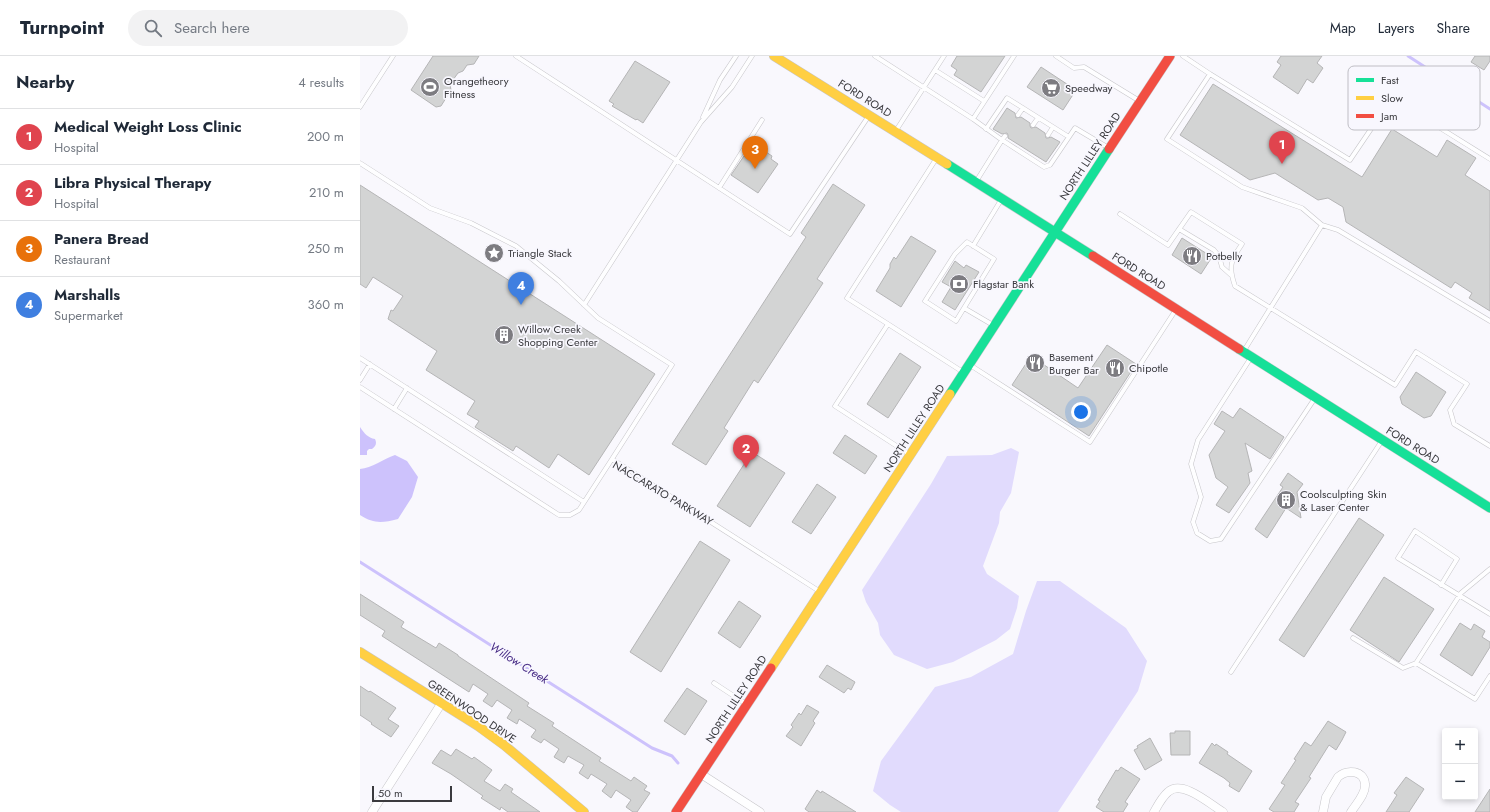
<!DOCTYPE html>
<html lang="en">
<head>
<meta charset="utf-8">
<style>
  :root { --surface:#fff; --page:#f2f2f3; --text:#1f2937; --muted:#747a83; --line:#e0e1e3; --accent:#d93025 }
  body { margin:0; font-family:Jost,sans-serif; background:var(--page); color:var(--text) }
  .controls { position:absolute; right:12px; bottom:12px; display:grid; overflow:hidden; border-radius:4px; box-shadow:0 2px 6px #0003 }
  .controls button { width:36px; height:36px; display:grid; place-items:center; padding:0; border:0; border-bottom:1px solid var(--line); background:var(--surface); color:var(--text); font:20px sans-serif }
  .scale { position:absolute; left:12px; bottom:10px; width:80px; box-sizing:border-box; padding-left:4px; border:2px solid #3a3a3e; border-top:0; font-size:11px; line-height:14px; white-space:nowrap; color:#3a3a3e; -webkit-text-stroke:3px #f8f7fe; paint-order:stroke }
  .you { position:absolute; left:721px; top:356px; width:14px; height:14px; margin:-10px; border:3px solid #fff; border-radius:50%; background:#1a73e8; box-shadow:0 0 0 6px #1a73e833 }
  .badge { display:grid; place-items:center; width:26px; height:26px; border-radius:50%; background:var(--accent); color:#fff; font-size:13px; font-weight:700 }
  .pin { position:absolute; translate:-50% -33px; filter:drop-shadow(0 1px 2px #0008) }
  .pin::after { content:''; position:absolute; top:21px; width:14px; height:12px; background:inherit; clip-path:polygon(0 0,100% 0,50% 100%) }
  .list { margin:0; padding:0; list-style:none }
  h2 { display:flex; justify-content:space-between; align-items:center; height:52px; margin:0; padding:0 16px; font-size:17px }
  h2 small { font-size:13px; font-weight:400; color:var(--muted) }
  .list li { display:grid; grid-template-columns:26px 1fr auto; gap:12px; align-items:center; box-sizing:border-box; height:56px; padding:0 16px; border-top:1px solid var(--line) }
  .list b { display:block; font-size:15px; white-space:nowrap }
  .list p { margin:0; font-size:13px; white-space:nowrap; color:var(--muted) }
  .list em { font-size:13px; font-style:normal; color:var(--muted) }
  .icon { flex:none; width:22px; height:22px; fill:none; stroke:currentColor; stroke-width:2; stroke-linecap:round; stroke-linejoin:round }
  .map { position:relative; flex:none; width:1130px; height:756px; overflow:hidden }
  header { display:flex; align-items:center; gap:24px; box-sizing:border-box; height:56px; padding:0 20px; background:var(--surface); border-bottom:1px solid var(--line) }
  header strong { font-size:19px }
  nav { display:flex; gap:22px; margin-inline-start:auto; font-size:14px }
  .search { width:280px; height:36px; background:var(--page); display:flex; align-items:center; gap:10px; box-sizing:border-box; padding:0 14px; border-radius:22px; color:var(--muted); font-size:15px }
  main { display:flex }
  aside { flex:1; background:var(--surface) }
  .map>svg:first-child { display:block }
</style>
</head>
<body>
<header>
<strong>Turnpoint</strong>
<div class="search"><svg class="icon" aria-label="search" viewBox="0 0 24 24"><circle cx="10" cy="10" r="6"/><path d="M15 15l6 6"/></svg>Search here</div>
<nav><a>Map</a><a>Layers</a><a>Share</a></nav>
</header>
<main>
<aside>
<h2>Nearby<small>4 results</small></h2>
<ul class="list">
<li><span class="badge" style="background:#e0444e">1</span><div><b>Medical Weight Loss Clinic</b><p>Hospital</p></div><em>200 m</em></li>
<li><span class="badge" style="background:#e0444e">2</span><div><b>Libra Physical Therapy</b><p>Hospital</p></div><em>210 m</em></li>
<li><span class="badge" style="background:#e8710a">3</span><div><b>Panera Bread</b><p>Restaurant</p></div><em>250 m</em></li>
<li><span class="badge" style="background:#3f7fe0">4</span><div><b>Marshalls</b><p>Supermarket</p></div><em>360 m</em></li>
</ul>
</aside>
<div class="map">
<svg width="1130" height="756" viewBox="0 0 1130 756">
  <rect width="100%" height="100%" fill="#f9f8fd"/>
  <path fill="#e1dbfd" d="M651,392l8,4 -8,41 -11,19 -1,11 -16,43 4,8 32,22 -2,12 -7,21 -14,11 -43,22 -26,7 -33,-14 -14,-20 -2,-12 -12,-21 -4,-12 69,-106 16,-28 45,-1z
    M677,525h23l66,47 21,33 -9,30 -80,121h-157l-11,-7 -17,-14 8,-30 54,-74 36,-10 42,-23 13,-43z"/>
  <path fill="#cdc2fc" d="M0,371c4,6 8,11 15,12 2,4 1,7 -3,10h-3l-2,2v4h-7z
    M35,399l12,6 11,16 -6,20 -14,22c-16,4 -24,5 -38,-4v-46c12,-1 23,-10 35,-14z"/>
  <g fill="none" stroke-linecap="round" stroke-linejoin="round">
    <path stroke="#cdc2fc" stroke-width="3" d="M1048,0l82,53
      M0,506l292,186 20,8 6,7"/>
  </g>
  <path fill="#d3d4d4" stroke="#b5b5b6" d="M73,0h46l-5,8 -7,1 -4,6 -5,2 -8,11 1,6 -10,16 -5,1 -25,-17z
    M597,0h48l-24,36 -27,-17 3,-5 -6,-4z
    M921,0h41l-5,7 6,5 -10,15 -6,-4 -9,15 -25,-17 8,-12 -4,-3z
    M1115,0h15v5l-6,9 -13,-8z
    M275,5l35,21 -27,41 -6,-4 -1,1 -24,-14 2,-2 -5,-3z
    M681,11l35,23 -13,20 -36,-23z
    M853,28l149,93 30,-48 45,28 10,-17 29,18 -11,17 25,16v120l-21,-13 3,-5 -17,-11 -4,6 -105,-66 -3,-15 -15,-9 -10,2 -43,-27 -25,7 -70,-45z
    M647,52l8,5 1,5 5,-1 9,6v3l1,2 5,-1 9,6 1,5h2l3,-1 9,5 -14,20 -38,-24v-3l-1,-2 -5,1 -9,-5z
    M397,90l15,10 -1,3 7,5 -20,29 -27,-18 13,-19 4,3z
    M473,128l32,21 -48,74 6,4 -65,100 -4,-3 -30,48 4,3 -22,34 -34,-21 134,-207 -5,-4z
    M0,129l295,189 -66,101 -31,-21 -9,14 -33,-22 -3,5 -38,-24 4,-6 -12,-7 8,-13 -49,-31 11,-19 -49,-32 3,-9 2,1 10,-15 -30,-19 -7,11 -6,-4z
    M551,180l25,15 -35,56 -25,-16 14,-23v-4l4,-7 2,2z
    M822,182l30,19 -11,17 -29,-19z
    M595,205l9,7 2,-3 13,7 -24,38 -13,-8 9,-15 -9,-5z
    M747,289l29,19 -47,72 -77,-51 19,-29 47,32z
    M540,297l21,14 -33,51 -21,-14z
    M1056,316l30,20 -15,24 -7,2 -22,-14 -2,-7z
    M880,352l44,29 -14,22 -25,-16 7,28 -4,2 2,10 -21,30 -13,-8 12,-18 -12,-9 -7,-23 16,-24 -11,-7 8,-13 11,7z
    M485,379l32,21 -12,18 -32,-21z
    M392,396l33,21 -35,54 -33,-21z
    M928,417l15,11 -6,8 4,26 -15,-10 -19,30 -12,-9 28,-42 -3,-2z
    M457,428l19,13 -25,37 -19,-12z
    M999,462l25,17 -80,122 -25,-17z
    M340,485l30,19 -69,112 -31,-20z
    M1024,521l50,32 -35,53 -49,-32z
    M0,538l44,28 -3,5 35,21 3,-5 19,12v1l71,47 -2,3 27,17 -2,3 49,32 -2,3 32,20 3,-4 13,9 -3,4 6,3 -13,19h-4l-7,-5 5,-7 -15,-10 -5,8 -9,-7 5,-7 -16,-10 -3,5 -9,-6 5,-8 -16,-9 -4,7 -10,-6 5,-8 -15,-10 -3,4 -10,-6 5,-7 -17,-11 -2,5 -10,-6 5,-8 -15,-10 -5,7 -9,-6 5,-7 -15,-10 -4,8 -87,-56 3,-5 -25,-16z
    M379,545l22,15 -21,32 -22,-15z
    M1100,567l11,7 3,-6 11,7 -3,6 8,5v5l-18,29 -32,-21z
    M467,609l28,17 -4,8 -3,-2 -4,5 -25,-16z
    M0,630l9,6 1,-1 26,17 -8,11 11,7 -8,11 -20,-13 1,-1 -12,-8z
    M327,632l20,13 -22,34 -21,-14z
    M447,649l12,7 -6,9 2,2 -14,23 -15,-10 7,-9 -2,-2 8,-12 2,2z
    M968,665l18,11 -4,8 -6,10 -7,-5 -20,32 2,1 -16,24 4,2 -5,8h-20l-5,-3 16,-24 -4,-2 15,-23 -2,-1 11,-17 6,4z
    M815,675h15v24h-19l-1,-22h5z
    M790,682l12,22 -17,10 -11,-20 4,-2 -1,-2z
    M852,687l3,3 1,-2 12,8 -1,2 25,17 -13,21 -10,-6 1,-3 -6,-5 -25,-15z
    M96,693l16,10 2,-2 18,13 -8,11 16,10 5,-7 8,5 -2,3 29,20h-32l-7,-5 -1,3 -19,-12 2,-2 -32,-22 -19,-11 9,-13 10,6z
    M761,711l19,12 -15,23 3,2 -5,8h-19l-8,-5 4,-6 -2,-1 18,-30 2,1z
    M1046,721l18,12 -15,23h-23l11,-17 -3,-2z
    M1130,733v23h-15z
    M457,734l4,3 1,-2 34,21h-47l-4,-3z"/>
  <g fill="none" stroke-linecap="round" stroke-linejoin="round">
    <defs>
      <path id="lane" d="M156,0l274,178 78,-117
        M515,0l98,63 41,-63
        M696,0l18,12 10,-1 54,33
        M823,0l27,18 -43,65 75,48 60,21 20,17
        M575,14l49,31
        M850,18l140,86 42,-62 98,61
        M0,51l33,-51
        M658,59l5,-7
        M343,61l17,-37 16,-24
        M613,63l29,21 3,-4
        M673,69l5,-7
        M537,73l47,-73
        M626,73l21,-31 62,39
        M688,79l5,-8
        M0,107l70,45 41,15 45,23 43,35 39,37 74,47 -60,94
        M617,124l25,-40 42,27 6,-2 25,-37 32,19
        M359,132l43,-68
        M760,158l48,31 23,-33 51,32c-11,16 -14,22 -7,42l160,99 21,-33 51,32 -17,26 4,14 36,22
        M819,173l35,21 5,6 3,11 9,8
        M613,190l28,-46
        M224,249l117,-183 31,-35 20,-31
        M604,252l-8,13 -31,-20 30,-47 12,-12 27,17 -30,49 29,17
        M528,268l-41,-26 89,-139
        M885,293l77,-124 16,5 152,91
        M0,302l224,144
        M890,303l-52,81 -7,24 10,33 -8,25 4,11 13,8 11,-2 94,-141
        M610,309l120,77 85,-131
        M0,324l10,-16
        M0,331l199,128h11l9,-5 33,-51 207,132
        M34,353l13,-21
        M549,398l-74,-48 53,-82 75,48
        M1130,513l-29,24 -45,70 59,36 15,-23
        M1081,529l16,-26 -42,-28 -17,27 92,56
        M993,582l50,30 13,-5
        M871,616l150,-230
        M354,627l32,21"/>
      <path id="street" d="M341,718l59,38
        M12,756l69,-108
        M794,756c4,-7 8,-15 14,-20 14,-13 42,12 55,20
        M963,756l3,-15 12,-20c9,-8 26,-7 27,7 1,10 -9,20 -14,28"/>
      <path id="fast" d="M587,108l146,92
        M879,293l251,159
        M590,338l159,-245"/>
      <path id="slow" d="M414,0l173,108
        M0,596l118,74 26,19 80,67
        M411,612l179,-274"/>
      <path id="jam" d="M749,93l61,-93
        M733,200l146,93
        M316,756l95,-144"/>
    </defs>
    <use href="#lane" stroke="#c7c6ca" stroke-width="5"/>
    <use href="#street" stroke="#c7c6ca" stroke-width="9"/>
    <use href="#fast" stroke="#c7c6ca" stroke-width="10"/>
    <use href="#slow" stroke="#c7c6ca" stroke-width="10"/>
    <use href="#jam" stroke="#c7c6ca" stroke-width="10"/>
    <use href="#lane" stroke="#fefeff" stroke-width="4"/>
    <use href="#street" stroke="#fefeff" stroke-width="8"/>
    <use href="#fast" stroke="#16e098" stroke-width="9"/>
    <use href="#slow" stroke="#ffcf43" stroke-width="9"/>
    <use href="#jam" stroke="#f24e42" stroke-width="9"/>
  </g>
  <defs>
    <symbol id="stadium-disc" viewBox="-11 -11 22 22"><circle r="9.5" fill="#7d7c81" stroke="#f8f7fe"/><path d="M0-5a6.5 5 0 1 0 0 10a6.5 5 0 1 0 0-10ZM-3.5-1.8h7v3.6h-7Z" fill="#fff"/></symbol>
    <symbol id="supermarket-disc" viewBox="-11 -11 22 22"><circle r="9.5" fill="#7d7c81" stroke="#f8f7fe"/><path d="M-6-5.5h2.5l.6 2H6L4.5 2H-2.5L-4.4-4H-6ZM-1.5 3.2a1.3 1.3 0 1 0 .1 0ZM3 3.2a1.3 1.3 0 1 0 .1 0Z" fill="#fff"/></symbol>
    <symbol id="sight-disc" viewBox="-11 -11 22 22"><circle r="9.5" fill="#7d7c81" stroke="#f8f7fe"/><path d="M0-6L1.8-2.2L6-1.7L2.9 1.2L3.7 5.4L0 3.3L-3.7 5.4L-2.9 1.2L-6-1.7L-1.8-2.2Z" fill="#fff"/></symbol>
    <symbol id="restaurant-disc" viewBox="-11 -11 22 22"><circle r="9.5" fill="#7d7c81" stroke="#f8f7fe"/><path d="M-5-6h1v4h1v-4h1v4h1v-4h1v5L-1.5 .5V6h-2V.5L-5-1ZM5-6V6H3V1.5H1.5Q1.5-4 5-6Z" fill="#fff"/></symbol>
    <symbol id="bank-disc" viewBox="-11 -11 22 22"><circle r="9.5" fill="#7d7c81" stroke="#f8f7fe"/><path d="M-6-4H6V4H-6ZM0-2.3a2.3 2.3 0 1 0 0 4.6a2.3 2.3 0 1 0 0-4.6Z" fill="#fff"/></symbol>
    <symbol id="building-disc" viewBox="-11 -11 22 22"><circle r="9.5" fill="#7d7c81" stroke="#f8f7fe"/><path d="M-4-6H4V6H1V3H-1V6H-4ZM-2.5-4.3h1.7v1.8h-1.7ZM.8-4.3h1.7v1.8H.8ZM-2.5-1h1.7V.8h-1.7ZM.8-1h1.7V.8H.8Z" fill="#fff"/></symbol>
  </defs>
  <g fill-rule="evenodd">
    <use href="#stadium-disc" x="59" y="20" width="22" height="22"/>
    <use href="#supermarket-disc" x="680" y="21" width="22" height="22"/>
    <use href="#sight-disc" x="123" y="186" width="22" height="22"/>
    <use href="#restaurant-disc" x="821" y="189" width="22" height="22"/>
    <use href="#bank-disc" x="588" y="217" width="22" height="22"/>
    <use href="#building-disc" x="133" y="268" width="22" height="22"/>
    <use href="#restaurant-disc" x="664" y="296" width="22" height="22"/>
    <use href="#restaurant-disc" x="744" y="301" width="22" height="22"/>
    <use href="#building-disc" x="915" y="433" width="22" height="22"/>
  </g>
  <g text-anchor="middle" dominant-baseline="central" stroke-width="3.5" stroke-linejoin="round" paint-order="stroke">
    <g font-size="11" fill="#3a3a3e" stroke="#f8f7fe" text-anchor="start">
      <text x="84" y="25">Orangetheory<tspan x="84" dy="13">Fitness</tspan></text>
      <text x="705" y="32">Speedway</text>
      <text x="148" y="197">Triangle Stack</text>
      <text x="846" y="200">Potbelly</text>
      <text x="613" y="228">Flagstar Bank</text>
      <text x="158" y="273">Willow Creek<tspan x="158" dy="13">Shopping Center</tspan></text>
      <text x="689" y="301">Basement<tspan x="689" dy="13">Burger Bar</tspan></text>
      <text x="769" y="312">Chipotle</text>
      <text x="940" y="438">Coolsculpting Skin<tspan x="940" dy="13">&amp; Laser Center</tspan></text>
    </g>
    <g font-size="11" fill="#3a3a3e" stroke="#f8f7fe">
      <text transform="translate(505 42) rotate(32)">FORD ROAD</text>
      <text transform="translate(730 100) rotate(-57)">NORTH LILLEY ROAD</text>
      <text transform="translate(779 215) rotate(32)">FORD ROAD</text>
      <text transform="translate(554 372) rotate(-57)">NORTH LILLEY ROAD</text>
      <text transform="translate(1053 389) rotate(32)">FORD ROAD</text>
      <text transform="translate(303 437) rotate(31)">NACCARATO PARKWAY</text>
      <text transform="translate(376 643) rotate(-57)">NORTH LILLEY ROAD</text>
      <text transform="translate(112 655) rotate(34)">GREENWOOD DRIVE</text>
    </g>
    <g font-size="12" font-style="italic" fill="#462a84" stroke="#f8f7fe">
      <text transform="translate(159 607) rotate(32)">Willow Creek</text>
    </g>
  </g>
  <rect x="988" y="10" width="132" height="64" rx="6" fill="#f8f7fe" stroke="#bfbec4" stroke-width="1"/>
  <rect x="996" y="22" width="18" height="4" fill="#16e098"/>
  <rect x="996" y="40" width="18" height="4" fill="#ffcf43"/>
  <rect x="996" y="58" width="18" height="4" fill="#f24e42"/>
  <g font-size="11" fill="#3a3a3e">
    <text x="1021" y="28">Fast</text>
    <text x="1021" y="46">Slow</text>
    <text x="1021" y="64">Jam</text>
  </g>
</svg>
<div class="controls">
<button>+</button>
<button>−</button>
</div>
<div class="scale">50 m</div>
<div class="you"></div>
<div class="pin badge" style="left:922px;top:108px;background:#e0444e">1</div>
<div class="pin badge" style="left:386px;top:412px;background:#e0444e">2</div>
<div class="pin badge" style="left:395px;top:113px;background:#e8710a">3</div>
<div class="pin badge" style="left:161px;top:249px;background:#3f7fe0">4</div>
</div>
</main>
</body>
</html>
